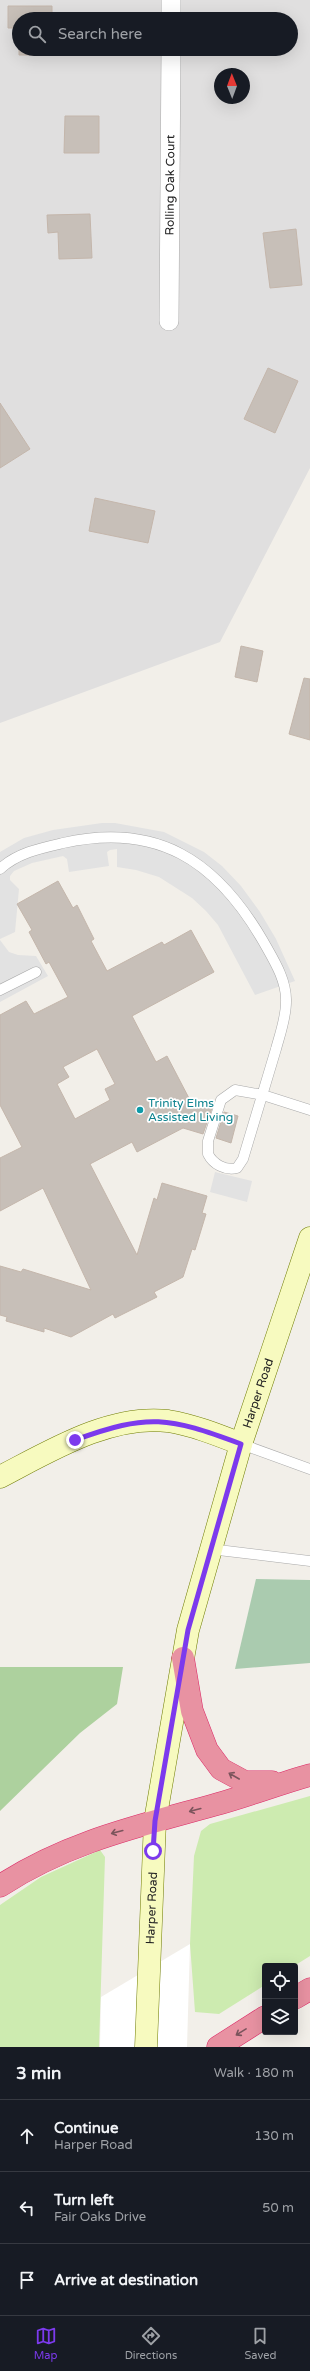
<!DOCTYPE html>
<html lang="en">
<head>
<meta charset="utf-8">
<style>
  :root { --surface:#171b24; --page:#242831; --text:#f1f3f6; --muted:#9ea1a6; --line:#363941; --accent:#7c3aed }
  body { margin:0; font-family:"Varela Round",sans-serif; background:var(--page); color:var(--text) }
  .controls { position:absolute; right:12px; bottom:12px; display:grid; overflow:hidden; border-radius:4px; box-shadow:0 4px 16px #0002 }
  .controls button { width:36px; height:36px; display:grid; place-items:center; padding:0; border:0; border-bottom:1px solid var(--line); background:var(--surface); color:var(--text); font:20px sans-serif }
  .compass { position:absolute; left:214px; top:68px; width:36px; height:36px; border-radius:50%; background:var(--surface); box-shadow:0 4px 16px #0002; rotate:359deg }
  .stop { position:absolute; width:12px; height:12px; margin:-9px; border:3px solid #7c3aed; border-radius:50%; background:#fff }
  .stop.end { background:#7c3aed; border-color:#fff; box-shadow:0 1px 4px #0008 }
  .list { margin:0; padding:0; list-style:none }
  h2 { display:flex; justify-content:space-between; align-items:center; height:52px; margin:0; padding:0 16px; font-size:17px }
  h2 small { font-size:13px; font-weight:400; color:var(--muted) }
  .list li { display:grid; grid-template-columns:26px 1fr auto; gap:12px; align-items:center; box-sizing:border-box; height:72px; padding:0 16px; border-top:1px solid var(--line) }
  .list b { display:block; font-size:15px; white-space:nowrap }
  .list p { margin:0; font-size:13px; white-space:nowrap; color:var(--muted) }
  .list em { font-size:13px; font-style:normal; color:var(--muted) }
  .icon { flex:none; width:22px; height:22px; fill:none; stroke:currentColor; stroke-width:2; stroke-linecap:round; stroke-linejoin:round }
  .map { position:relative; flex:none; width:310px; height:2047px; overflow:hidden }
  .search { position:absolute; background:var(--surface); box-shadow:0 4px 16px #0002; left:12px; right:12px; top:12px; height:44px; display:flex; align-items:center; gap:10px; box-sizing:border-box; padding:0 14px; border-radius:22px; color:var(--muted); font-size:15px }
  .sheet { height:268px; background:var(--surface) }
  nav { display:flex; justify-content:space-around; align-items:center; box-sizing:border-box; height:56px; border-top:1px solid var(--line); background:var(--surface); font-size:11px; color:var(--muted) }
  nav a { display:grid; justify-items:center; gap:2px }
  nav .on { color:var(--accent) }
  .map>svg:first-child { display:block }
</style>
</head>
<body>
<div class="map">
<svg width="310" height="2047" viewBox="0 0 310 2047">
  <rect width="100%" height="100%" fill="#f2efe9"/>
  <path fill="#e0dfdf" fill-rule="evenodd" d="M0,0h310v468l-90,174 -220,81zM19,19h272v30h-272zM220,74h24v24h-24z"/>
  <path fill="#cdebb0" d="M310,1796v160l-16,10h-29v19l-46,29 -24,-2 -5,-68 4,-88 7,-25 9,-7z
    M100,1850l5,7 -6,190h-99v-142l41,-28z"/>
  <path fill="#add19e" d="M0,1667h123l-6,37 -37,29 -80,78z"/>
  <path fill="#aacbaf" d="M256,1579l54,1v83l-75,6z"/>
  <path fill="#e2e2e2" d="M102,823h13l49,9 40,20 18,14 19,20 19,26 16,27 19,42 -40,14 -37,-70 -12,-14 -14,-13 -33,-21 -23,-7 -19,-3v-18l-7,1 -3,2 2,14 -40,6 -2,-13 -4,-3 -31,7 -18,8 -4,5v4l9,9 -4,43 -15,7v-87l24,-14 29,-8z
    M0,940l9,12 9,3 18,1 12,20 -48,26z
    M215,1172l37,9 -5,21 -37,-10z"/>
  <path fill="#fff" d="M190,1944l-3,103h-87l1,-50z"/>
  <path fill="#c7bfb8" stroke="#c4b6ab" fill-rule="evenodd" d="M8,6h44v13h-33v30h32v6h-32v-27h-11z
    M65,116h34v37h-35z
    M90,214l2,44 -33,1 -1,-27 -10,1 -1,-18z
    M296,229l6,56 -32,3 -7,-55z
    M268,368l30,13 -23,52 -31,-14z
    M0,403l30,46 -30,19z
    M95,498l60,13 -7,32 -59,-12z
    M241,646l22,5 -6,31 -22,-5z
    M304,678l6,1v61l-21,-6z
    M58,881l15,27 4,-3 17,34 -3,2 16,30 55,-29 2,3 27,-15 23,42 -82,44 24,46 11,-6 24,46 21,6 -9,26 -20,-6 -46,24 -5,-10 -42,22 47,91 17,-57 3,2 5,-17 45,13 -5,17 4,1 -11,36 -3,-1 -9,28 -29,15 3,5 -42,21 -2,-4 -42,23 -27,-9v4l-38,-11 1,-4 -7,-2v-49l21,6 2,-3 68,21 -48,-102 -43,23v-53l22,-11 -22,-42v-90l26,-14 8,13 34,-17 -19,-35 -3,2 -17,-32 3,-2 -15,-26zM97,1049l18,35 -10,5 5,11 -35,19 -18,-35 12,-7 -6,-10z
    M224,1112l14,4 -7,27 -15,-5z"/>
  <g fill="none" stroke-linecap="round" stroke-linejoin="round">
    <defs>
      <path id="lane" d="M0,869c17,-16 41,-21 63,-26 94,-21 153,17 200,98 10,18 24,39 23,61 0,16 -6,32 -10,47 -11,37 -22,74 -33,110l-6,9c-12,3 -24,-4 -29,-14v-13l13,-41 14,-10 28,5 47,15
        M0,990l36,-18
        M241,1444l69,25
        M210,1549l100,12"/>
      <g id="street">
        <path d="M171,0v19"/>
        <path id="s1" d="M169,321l2,-272"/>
      </g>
      <g id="secondary">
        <path d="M0,1477c50,-26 110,-63 168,-56 25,4 50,14 73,23"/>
        <path id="s2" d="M146,2047l9,-226 33,-191 53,-186 69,-206"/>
      </g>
      <path id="highway" d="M183,1658l9,53 15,39 14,19 24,13h27
        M0,1886c67,-44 139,-60 214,-81 33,-9 64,-21 96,-30
        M295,1998l15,-9
        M218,2047l47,-30"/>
    </defs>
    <use href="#lane" stroke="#a9a9a9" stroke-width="11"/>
    <use href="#street" stroke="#a9a9a9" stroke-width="20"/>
    <use href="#secondary" stroke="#707d05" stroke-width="23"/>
    <use href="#highway" stroke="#dc2a67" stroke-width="23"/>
    <use href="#lane" stroke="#fff" stroke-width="10"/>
    <use href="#street" stroke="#fff" stroke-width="19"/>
    <use href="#secondary" stroke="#f7fabf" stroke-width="22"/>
    <use href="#highway" stroke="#e892a2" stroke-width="22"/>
  </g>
  <defs><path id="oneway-shaft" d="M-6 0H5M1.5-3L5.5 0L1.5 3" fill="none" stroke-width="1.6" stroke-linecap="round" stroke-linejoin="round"/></defs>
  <g stroke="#7b545c">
    <use href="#oneway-shaft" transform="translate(234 1776) rotate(-150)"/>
    <use href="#oneway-shaft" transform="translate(195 1810) rotate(165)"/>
    <use href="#oneway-shaft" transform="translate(117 1832) rotate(165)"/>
    <use href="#oneway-shaft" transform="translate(241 2032) rotate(148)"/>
  </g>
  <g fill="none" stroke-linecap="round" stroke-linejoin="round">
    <path stroke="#7c3aed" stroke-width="5" d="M75,1440c74,-27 93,-23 166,4l-53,186 -33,191 -2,30"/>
  </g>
  <circle fill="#0f9aa8" stroke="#fff" stroke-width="1.5" cx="140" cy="1110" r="4"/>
  <g text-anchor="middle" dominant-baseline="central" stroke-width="3.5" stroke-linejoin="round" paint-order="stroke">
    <g font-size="12" fill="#222" stroke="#fff">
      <text stroke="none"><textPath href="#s1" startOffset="136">Rolling Oak Court</textPath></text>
      <text stroke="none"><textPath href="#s2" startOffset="667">Harper Road</textPath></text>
      <text stroke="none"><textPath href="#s2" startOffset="139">Harper Road</textPath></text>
    </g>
    <g font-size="12" fill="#0d838f" stroke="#fff" text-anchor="start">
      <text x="148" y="1103">Trinity Elms<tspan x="148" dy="14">Assisted Living</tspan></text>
    </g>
  </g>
</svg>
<div class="controls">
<button><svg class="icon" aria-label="locate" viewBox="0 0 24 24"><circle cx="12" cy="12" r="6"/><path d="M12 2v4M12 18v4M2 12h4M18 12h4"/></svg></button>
<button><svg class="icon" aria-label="layers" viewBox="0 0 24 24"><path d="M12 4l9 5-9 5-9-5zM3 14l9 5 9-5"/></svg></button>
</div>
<svg class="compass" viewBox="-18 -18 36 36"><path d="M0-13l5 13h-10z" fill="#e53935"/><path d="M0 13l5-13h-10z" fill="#9ea1a6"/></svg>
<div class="stop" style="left:153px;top:1851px"></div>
<div class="stop end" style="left:75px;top:1440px"></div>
<div class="search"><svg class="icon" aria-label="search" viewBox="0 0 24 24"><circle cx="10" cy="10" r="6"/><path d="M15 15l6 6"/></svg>Search here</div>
</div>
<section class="sheet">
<h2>3 min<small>Walk · 180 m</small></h2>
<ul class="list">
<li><svg class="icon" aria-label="ahead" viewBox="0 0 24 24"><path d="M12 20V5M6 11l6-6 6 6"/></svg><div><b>Continue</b><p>Harper Road</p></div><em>130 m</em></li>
<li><svg class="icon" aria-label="left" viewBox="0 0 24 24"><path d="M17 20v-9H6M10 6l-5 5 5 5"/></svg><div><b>Turn left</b><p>Fair Oaks Drive</p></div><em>50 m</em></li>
<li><svg class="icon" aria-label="arrive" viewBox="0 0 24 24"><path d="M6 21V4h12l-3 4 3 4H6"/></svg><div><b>Arrive at destination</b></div></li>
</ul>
</section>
<nav>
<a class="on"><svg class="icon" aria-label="map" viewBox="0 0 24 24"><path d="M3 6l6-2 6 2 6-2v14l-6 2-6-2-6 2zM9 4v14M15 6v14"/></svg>Map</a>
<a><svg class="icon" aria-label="directions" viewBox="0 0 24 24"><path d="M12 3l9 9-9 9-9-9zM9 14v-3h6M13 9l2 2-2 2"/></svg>Directions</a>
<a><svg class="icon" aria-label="saved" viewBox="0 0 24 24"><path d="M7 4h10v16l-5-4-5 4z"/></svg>Saved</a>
</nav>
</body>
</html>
